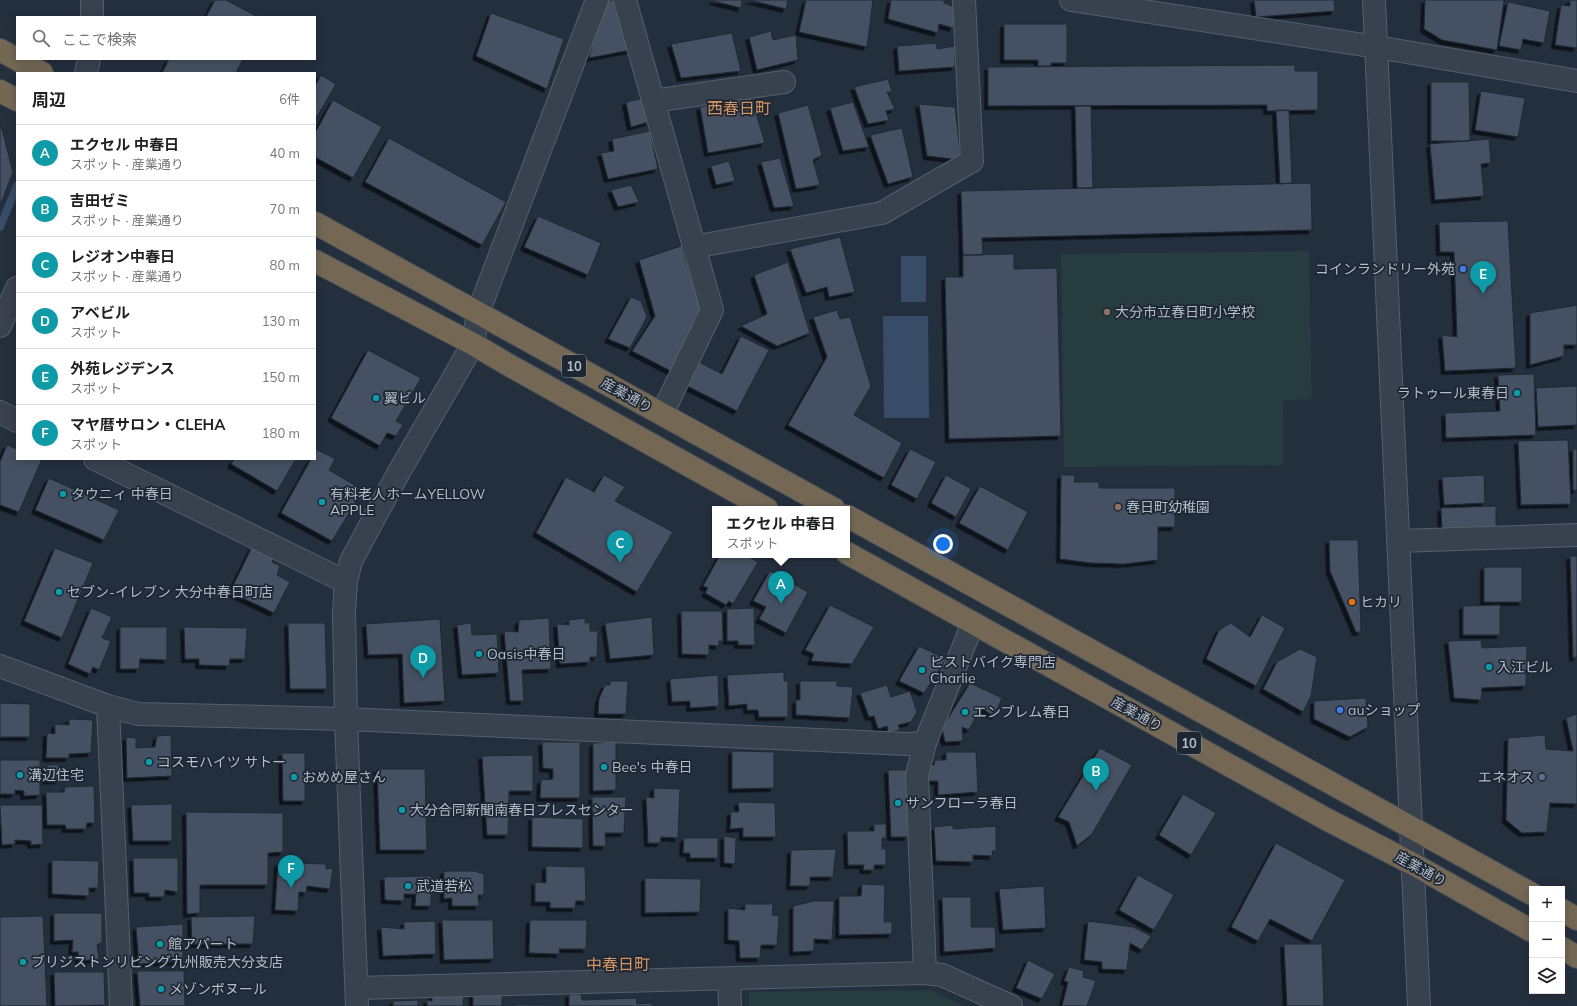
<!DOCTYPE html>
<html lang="ja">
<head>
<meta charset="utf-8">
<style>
  :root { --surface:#fff; --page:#f6f6f6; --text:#202124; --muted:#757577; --line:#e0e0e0; --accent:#506383 }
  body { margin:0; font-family:Mulish,"Noto Sans JP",sans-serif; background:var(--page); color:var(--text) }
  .controls { position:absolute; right:12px; bottom:12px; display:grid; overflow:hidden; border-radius:0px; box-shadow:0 2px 10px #0003 }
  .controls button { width:36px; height:36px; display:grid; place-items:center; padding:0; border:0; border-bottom:1px solid var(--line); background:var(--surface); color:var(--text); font:20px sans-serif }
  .you { position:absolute; left:943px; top:544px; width:14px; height:14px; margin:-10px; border:3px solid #fff; border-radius:50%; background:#1a73e8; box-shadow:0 0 0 6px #1a73e833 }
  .badge { display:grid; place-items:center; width:26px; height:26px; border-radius:50%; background:var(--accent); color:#fff; font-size:13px; font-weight:700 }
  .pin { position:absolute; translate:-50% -33px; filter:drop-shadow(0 1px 2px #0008) }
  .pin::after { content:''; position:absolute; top:21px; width:14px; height:12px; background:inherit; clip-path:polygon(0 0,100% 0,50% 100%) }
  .popup { position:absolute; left:712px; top:506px; width:138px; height:52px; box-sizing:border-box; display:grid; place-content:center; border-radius:0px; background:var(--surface); filter:drop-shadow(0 1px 3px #0005); font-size:13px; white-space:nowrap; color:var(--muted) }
  .popup b { font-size:15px; color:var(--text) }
  .popup::after { content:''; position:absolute; left:50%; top:100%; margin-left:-8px; border:8px solid transparent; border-top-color:var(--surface) }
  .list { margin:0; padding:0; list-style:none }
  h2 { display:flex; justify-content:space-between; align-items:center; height:52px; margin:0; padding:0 16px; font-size:17px }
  h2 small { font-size:13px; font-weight:400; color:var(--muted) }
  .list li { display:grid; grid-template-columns:26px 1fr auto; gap:12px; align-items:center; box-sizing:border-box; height:56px; padding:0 16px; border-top:1px solid var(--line) }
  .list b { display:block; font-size:15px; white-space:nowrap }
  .list p { margin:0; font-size:13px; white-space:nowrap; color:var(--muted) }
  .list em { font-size:13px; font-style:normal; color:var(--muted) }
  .icon { flex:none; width:22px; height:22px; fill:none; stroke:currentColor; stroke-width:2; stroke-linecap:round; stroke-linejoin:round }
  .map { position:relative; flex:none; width:1577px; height:1006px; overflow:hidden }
  .search { position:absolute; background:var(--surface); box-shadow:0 2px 10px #0003; left:16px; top:16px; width:300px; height:44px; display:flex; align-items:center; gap:10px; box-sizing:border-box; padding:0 14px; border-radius:0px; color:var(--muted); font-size:15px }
  .panel { position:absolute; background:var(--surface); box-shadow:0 2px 10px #0003; left:16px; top:72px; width:300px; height:388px; border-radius:0px }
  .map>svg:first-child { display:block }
</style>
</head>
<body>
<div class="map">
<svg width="1577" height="1006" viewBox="0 0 1577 1006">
  <defs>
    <filter id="shadow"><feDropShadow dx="-3.5" dy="3.5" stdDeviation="0" flood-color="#0009"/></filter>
  </defs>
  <rect width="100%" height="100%" fill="#242f3e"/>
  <path fill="#263c3f" d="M1309,251l3,148 -29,2 1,64 -220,2 -3,-213z
    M930,990l34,16h-215v-14z"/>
  <path fill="#394c67" d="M901,256h25v46h-25z
    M928,316l1,102h-45l-1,-102z"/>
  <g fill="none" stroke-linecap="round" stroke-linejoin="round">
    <path stroke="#394c67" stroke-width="8" d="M0,227l17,-41"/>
  </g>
  <path fill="#455162" stroke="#1f2835" filter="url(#shadow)" d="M215,0h11l32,17h-52z
    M602,0h16l13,50 -42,8z
    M713,0h29l-1,8 -28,-7z
    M749,0h39l-2,9z
    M806,0h67l-6,47 -68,-15z
    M891,0h53v3l13,5 -4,20 -14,-4 -1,9 -50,-14z
    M1254,0h80l1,11 -79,6z
    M1425,0h79l-7,50 -55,-10 -18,-11z
    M1570,0h7v48l-22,-3 6,-40 9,1z
    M1508,2l42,9 -6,32 -21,-4 -2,11 -22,-4z
    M491,13l73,26 -17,50 -71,-33z
    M1004,24h63v39h-16v3h-13v-6h-34z
    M771,31l2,9 23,-5 2,25 -41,10 -8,-33z
    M732,33l9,38 -60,7 -10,-34z
    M936,43l1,6 18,-3v21l-56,4 -2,-25z
    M169,59h74l-7,14h-74z
    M1295,65v6h23v39l-51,1v-6l-279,1v-39z
    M321,75l15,9 -21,36v-34z
    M888,79l4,13h-5l8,17 -9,2 3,9 -21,4 -14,-37z
    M1431,82h38l1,59h-39z
    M1481,91l44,7 -7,39 -43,-7z
    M751,97l14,46 -57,10 -8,-46z
    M645,98l4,24 -18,5 -5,-25z
    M333,100l49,27 -29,51 -38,-21v-24z
    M853,102l16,45 -26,4 -13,-43z
    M919,104l36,3 6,53 -34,-4z
    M808,105l14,50 -9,5 7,25 -24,4 -18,-76z
    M1075,106h16l2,82h-16z
    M1276,110h13l3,73 -12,1z
    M0,128l2,1 11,43 -13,34z
    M902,128l11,49 -25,7 -18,-49z
    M650,131l8,38 -50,10 -7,-26 13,-2 -2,-12z
    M389,138l117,64 -24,43 -117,-63z
    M1489,139l2,24 -10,1 3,32 -49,4 -5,-56z
    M780,158l14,48 -20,2 -13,-46z
    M729,161l6,20 -19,4 -5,-19z
    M1311,183l1,47 -330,8 1,17h-20l-2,-64z
    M631,185l8,17 -21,5 -7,-17z
    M538,216l63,27 -13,32 -64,-28z
    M1508,221l8,147 -71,3 -3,-36 15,2 -3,-85h-14l-1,-30z
    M840,237l15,55 -26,5 -2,-10 -21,6 -16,-44z
    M681,246l20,62 -30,63 -39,-20 23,-35 -16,-56z
    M1014,254v15l43,-1 4,168 -112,3 -4,-162h18v-22z
    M788,262l22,71 -33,13 -36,-20 26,-12 -13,-39z
    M631,297l10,4 6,16 -17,31 -22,-9z
    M1577,305v40h-13v11l-34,9v-52z
    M837,310l3,9 10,-2 21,69 -17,29 48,28 -18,35 -96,-53 39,-68 -14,-40z
    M741,336l28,14 -32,61 -50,-25 12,-24 23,12z
    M368,350l53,28 -25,43 7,4 -7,11 -9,-3 -7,13 -49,-28z
    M1534,374l2,61 -90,3 -1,-25 55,-2 -2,-36z
    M1577,386v39l-39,2 -2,-39z
    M1568,440l3,64 -50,1 -3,-64z
    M7,445l10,4v10h25l-23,53 -19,-7v-43z
    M316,449l19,10 -6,11 34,20 -31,51 -51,-28 30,-54h4z
    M910,449l26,13 -19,37 -26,-14z
    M1573,449h4v41h-4z
    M234,459h62l-19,32 -46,-27z
    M604,475l21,12 -10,14 58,31 -36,60 -101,-59 30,-56 28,15z
    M946,475l25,14 -15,28 -25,-14z
    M1061,475h14l-1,7h25v6h76v39h-17v33l-34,4 -33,-1 -31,-4z
    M1484,475l1,28 -41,2 -2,-28z
    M49,478l70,32 -15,30 -69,-30z
    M980,486l48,26 -20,38 -49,-27z
    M1496,506v24l-54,1 -1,-23z
    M1329,540h29l3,92h-5l-26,-61z
    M252,547l22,10 -2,5 8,4 -3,9 13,7 -16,31 -44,-21z
    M55,548l38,15 -31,75 -38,-17z
    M720,555h25l13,7 -25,42 -4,-3 -3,4 -21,-12 3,-5 -5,-2z
    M1570,556h7v101l-4,1z
    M1484,567h38v35h-38z
    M770,571l38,21 -22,41 -27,-14 7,-12 -13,-6z
    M830,605l44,22 -22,37 -41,-3 3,-7 -9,-4z
    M1500,605v30h-37v-29z
    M91,608l21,9 -10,21 9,3 -12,29 -6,-3 -3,7 -22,-10z
    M754,608l1,37h-17v-4h-11v-32z
    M681,611h41l1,30h-4v5l-10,-1v10l-27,-1z
    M1262,615l23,13 -29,58 -50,-27 13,-29 12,-7 19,14z
    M652,617l2,38 -44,4 -5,-36z
    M549,618l2,51 -29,1 2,31h-14l-6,-70 14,1 1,-12z
    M585,618v5h5v8h8l-1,26h-7v5l-30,2 -3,-40 12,1v-5z
    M440,619l5,82 -41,2 -2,-49 -34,1 -2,-31z
    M288,623h37l2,66h-37z
    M471,623l1,12 25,-1 2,39 -37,2 -5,-50z
    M120,627h47v33l-27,-1 -1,10h-19z
    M184,627l63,1 -2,31h-15l-1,7 -30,-1v-6h-14z
    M1481,640l1,8 45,-2 -1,40 -44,2 -1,12 -27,-2 -6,-57z
    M919,646l27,13 -22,34 -25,-12z
    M1300,649l17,8 -6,39 -8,16 -40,-23 14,-27z
    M784,672v9h4v36h-29l-1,-7h-11v-6l-18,2 -2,-31z
    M718,675l1,31 -29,2v-7l-18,1 -2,-23z
    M610,681h18l-2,33h-28l1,-15 6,-14h5z
    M800,681h37v5l16,1 -3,31 -54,-3v-15h4z
    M970,683l32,15 -8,18 -14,-8 -11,22 -7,-3 1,14 -18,1 -3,-14z
    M887,685l4,12 19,-6 7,21 -6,10 -13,3 2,5 -12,3 -1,-7 -9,3 -4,-13 -5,1 -9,-24z
    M1366,698l2,29 -18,10 -36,-18v-18z
    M0,703l30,1v33h-30z
    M1577,714v90l-27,-1 -3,29 -25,1 -16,-13 2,-82 37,-3 1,14 27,2 -7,-33z
    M69,719l24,1 -2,33 -22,1v4h-23l1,-25 8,1v-10l14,1z
    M171,735l1,41 -45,2 -1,-41 10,1v10l19,-1 2,-11z
    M542,742h38v56h-40l1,-18 12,-1v-10l-10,-1z
    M616,742v48l-23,1v-48z
    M1100,748l32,17 -40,69 -15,12 -8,-24 -11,-5z
    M732,751l42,1v36l-42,1z
    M946,752h30l2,40 -40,3v-14h-9l-1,-16h6l1,-5h11z
    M282,753h23v48h-22z
    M533,755v36h-24l-1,44h-21l-5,-79z
    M0,760h40v35l-16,1v-5l-9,-1v4h-15z
    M47,765h12v15l-13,1z
    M377,769h48l2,81h-47z
    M888,770h19l1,67h-17z
    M94,786l1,37h-8l-1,6h-20l-1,-4h-18l-1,-33h18l1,-5z
    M654,788l26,1 -2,49 -17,-1 -1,6h-12l-2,-46 8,1z
    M1183,794l33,19 -25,42 -32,-20z
    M592,797h34l-2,36h-19l1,13h-13z
    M738,802l37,1 1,34h-33v-9l-13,1 1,-17h8z
    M172,804v37h-39l-2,-36z
    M0,805h42l1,39 -12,1v-4l-16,-1v4l-13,1z
    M186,812l97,1v39l-15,1v32h-68v28l-13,1z
    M532,817l51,2v29l-51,-1z
    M874,824h12v14h-4v11h4v16h-12v5h-11l1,-5h-16l-1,-34h27z
    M953,825v4l43,-3v25h-4l1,5 -20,-1v7l-37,-1 -2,-34z
    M724,836l12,2 -1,26 -11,-1z
    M684,838h34v20h-28v-5h-7z
    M1276,843l69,37 -33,61 -42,-22 -12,22 -27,-14z
    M836,849l-3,28h-23v9h-20l1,-36z
    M133,858h45v34l-13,-2 -1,7h-15v-4h-15z
    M52,860l47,1 -1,27h-9v8l-37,-2z
    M278,863l48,1v5l7,-1 -3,21 -23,-3 -1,7 -7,-1 -1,19 -23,-1z
    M546,866l39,1 1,34h-10l-1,7h-25v-6h-15v-20l11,1z
    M444,871h30l10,3v21h-6l1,11h-27v-8l-8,1z
    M1138,875l36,20 -20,35 -35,-20z
    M431,876v30h-16l1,-12h-12v7l-19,-1 -1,-23z
    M645,878l56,1 -1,33 -55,1z
    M862,884l23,1 -1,37h8v12l-53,1v-39h22z
    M1044,886l2,42 -43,2 -4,-41z
    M942,897h29v30h24l1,21 -52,4z
    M814,901h20l-2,39 -18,-1v12l-21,1v-46z
    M745,904h28l-1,11 7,1 -2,29h-16l-1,13h-20l-1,-17 -11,-1v-32l17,2z
    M54,913h48v29l-5,3 2,14 -20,2 -1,-9h-6l1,-12 -19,1z
    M43,916l4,90h-47v-89z
    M255,916l-2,28h-61l-1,-27z
    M442,920h51l1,39 -50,1z
    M530,920h57l-1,29h-27l1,5 -31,-1z
    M435,921l1,33 -53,2 -2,-29 23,2v-7z
    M1088,921l45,6 18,9 -9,14 -12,-7 -3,27 -25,-1v-7l-18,-2z
    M183,924v37l-44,3 -3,-37z
    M1284,944h38l2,62h-37z
    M1028,960l27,14 -13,25 -26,-11z
    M1069,967l15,4 -1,6 13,4 -9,25h-25l6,-24 -4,-1z
    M137,971h47l1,35h-45z
    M54,972h50l1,33 -50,1z
    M464,994l-1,12h-36v-6l5,1v-6z
    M473,994h29v12h-29z
    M569,994h12l1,6 54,-2 1,6 15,-1v3h-83z
    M418,1000v6h-25v-5z
    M515,1004l40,1v1h-40z"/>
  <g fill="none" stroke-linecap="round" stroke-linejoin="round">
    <defs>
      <path id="minor" d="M625,0l87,310 -50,104
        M1071,0l306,47 200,34
        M1374,0l45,1006
        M92,17v-17
        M86,73l3,-14
        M653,101l131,-19
        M693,247l189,-34 90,-52 -8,-161
        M0,326l17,-38
        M0,412l17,9
        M95,459l251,123
        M1398,541l179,-6
        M0,666l108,40 30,8 208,5 561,25 18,-1
        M108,706l13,300
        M925,973l-8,-198 8,-32 48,-120
        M729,978l1,28
        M357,988l568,-15 17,2 69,31
        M357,1006l-11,-287 -2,-107 2,-30 5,-21 48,-89 74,-128 5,-31 119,-313"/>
      <path id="highway" d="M0,50l42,23
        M0,91l17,9
        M315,223l519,286
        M315,261l158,83 34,20 260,145
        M847,516l685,378
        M847,553l479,266 87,45 119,67
        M1562,910l15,9
        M1562,948l15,9"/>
    </defs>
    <use href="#minor" stroke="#565f6c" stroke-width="24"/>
    <use href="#highway" stroke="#434c59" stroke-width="24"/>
    <use href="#minor" stroke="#38414e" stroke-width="22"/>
    <use href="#highway" stroke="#746855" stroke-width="22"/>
  </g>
  <g fill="#3f7fe0" stroke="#1d2633" stroke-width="1.5">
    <circle cx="1463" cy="269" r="4"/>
    <circle cx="1340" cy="710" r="4"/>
  </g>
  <g fill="#8d6e63" stroke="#1d2633" stroke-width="1.5">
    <circle cx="1107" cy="312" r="4"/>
    <circle cx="1118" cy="507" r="4"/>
  </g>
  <g fill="#0f9aa8" stroke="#1d2633" stroke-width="1.5">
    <circle cx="1517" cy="393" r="4"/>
    <circle cx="376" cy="398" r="4"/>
    <circle cx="63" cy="494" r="4"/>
    <circle cx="322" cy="502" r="4"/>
    <circle cx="59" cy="592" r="4"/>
    <circle cx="479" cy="654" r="4"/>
    <circle cx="1489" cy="667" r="4"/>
    <circle cx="922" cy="670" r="4"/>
    <circle cx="965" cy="712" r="4"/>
    <circle cx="149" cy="762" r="4"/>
    <circle cx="604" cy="767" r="4"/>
    <circle cx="20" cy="775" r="4"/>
    <circle cx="294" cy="777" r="4"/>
    <circle cx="898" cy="803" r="4"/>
    <circle cx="402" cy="810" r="4"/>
    <circle cx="408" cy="886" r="4"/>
    <circle cx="160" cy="944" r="4"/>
    <circle cx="23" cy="962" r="4"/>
    <circle cx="161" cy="989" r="4"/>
  </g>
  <circle fill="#e8710a" stroke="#1d2633" stroke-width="1.5" cx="1352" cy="602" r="4"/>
  <circle fill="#5c6f8a" stroke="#1d2633" stroke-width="1.5" cx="1542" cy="777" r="4"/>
  <g text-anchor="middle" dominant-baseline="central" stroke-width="3.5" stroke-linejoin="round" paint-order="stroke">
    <g fill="#1d2633" stroke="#878f9c" stroke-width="1">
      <rect x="562" y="355" width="24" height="22" rx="3"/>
      <rect x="1177" y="732" width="24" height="22" rx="3"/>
    </g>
    <g font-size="13" font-weight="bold" fill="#b4bcc9">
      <text x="574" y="366">10</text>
      <text x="1189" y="743">10</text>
    </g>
    <g font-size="14" fill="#b4bcc9" stroke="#1d2633" text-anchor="start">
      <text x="1455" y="269" text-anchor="end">コインランドリー外苑</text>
      <text x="1115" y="312">大分市立春日町小学校</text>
      <text x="1509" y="393" text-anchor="end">ラトゥール東春日</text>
      <text x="384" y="398">翼ビル</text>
      <text x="71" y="494">タウニィ 中春日</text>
      <text x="330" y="494">有料老人ホームYELLOW<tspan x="330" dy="16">APPLE</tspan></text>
      <text x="1126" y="507">春日町幼稚園</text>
      <text x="67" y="592">セブン-イレブン 大分中春日町店</text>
      <text x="1360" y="602">ヒカリ</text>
      <text x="487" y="654">Oasis中春日</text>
      <text x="930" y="662">ピストバイク専門店<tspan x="930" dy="16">Charlie</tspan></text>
      <text x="1497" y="667">入江ビル</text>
      <text x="1348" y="710">auショップ</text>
      <text x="973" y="712">エンブレム春日</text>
      <text x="157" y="762">コスモハイツ サトー</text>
      <text x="612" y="767">Bee's 中春日</text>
      <text x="28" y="775">溝辺住宅</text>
      <text x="302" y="777">おめめ屋さん</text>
      <text x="1534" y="777" text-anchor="end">エネオス</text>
      <text x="906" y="803">サンフローラ春日</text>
      <text x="410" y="810">大分合同新聞南春日プレスセンター</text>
      <text x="416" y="886">武道若松</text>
      <text x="168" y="944">館アパート</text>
      <text x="31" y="962">ブリジストンリビング九州販売大分支店</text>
      <text x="169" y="989">メゾンボヌール</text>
    </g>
    <g font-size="14" fill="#b4bcc9" stroke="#1d2633">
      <text transform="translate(627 395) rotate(29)">産業通り</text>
      <text transform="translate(1137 714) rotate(29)">産業通り</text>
      <text transform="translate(1421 869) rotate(29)">産業通り</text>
    </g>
    <g font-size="16" fill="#d59563" stroke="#1d2633">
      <text x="739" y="108">西春日町</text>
      <text x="618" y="964">中春日町</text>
    </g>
  </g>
</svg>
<div class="controls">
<button>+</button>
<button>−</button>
<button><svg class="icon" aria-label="layers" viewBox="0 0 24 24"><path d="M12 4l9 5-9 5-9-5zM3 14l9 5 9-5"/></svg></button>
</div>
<div class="you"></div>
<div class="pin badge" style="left:781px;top:604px;background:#0f9aa8">A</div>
<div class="popup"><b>エクセル 中春日</b>スポット</div>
<div class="pin badge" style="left:1096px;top:791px;background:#0f9aa8">B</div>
<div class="pin badge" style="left:620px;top:563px;background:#0f9aa8">C</div>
<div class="pin badge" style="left:423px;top:678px;background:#0f9aa8">D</div>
<div class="pin badge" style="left:1483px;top:294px;background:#0f9aa8">E</div>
<div class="pin badge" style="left:291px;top:888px;background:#0f9aa8">F</div>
<div class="search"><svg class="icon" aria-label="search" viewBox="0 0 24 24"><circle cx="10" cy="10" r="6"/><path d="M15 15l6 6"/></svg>ここで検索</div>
<section class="panel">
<h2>周辺<small>6件</small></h2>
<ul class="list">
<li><span class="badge" style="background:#0f9aa8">A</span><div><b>エクセル 中春日</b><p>スポット · 産業通り</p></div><em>40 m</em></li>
<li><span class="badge" style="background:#0f9aa8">B</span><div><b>吉田ゼミ</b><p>スポット · 産業通り</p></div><em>70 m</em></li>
<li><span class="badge" style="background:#0f9aa8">C</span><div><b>レジオン中春日</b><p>スポット · 産業通り</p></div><em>80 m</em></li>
<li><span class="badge" style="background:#0f9aa8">D</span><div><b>アベビル</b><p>スポット</p></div><em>130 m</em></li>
<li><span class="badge" style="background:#0f9aa8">E</span><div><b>外苑レジデンス</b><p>スポット</p></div><em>150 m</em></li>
<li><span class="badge" style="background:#0f9aa8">F</span><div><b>マヤ暦サロン・CLEHA</b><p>スポット</p></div><em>180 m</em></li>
</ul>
</section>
</div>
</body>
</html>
